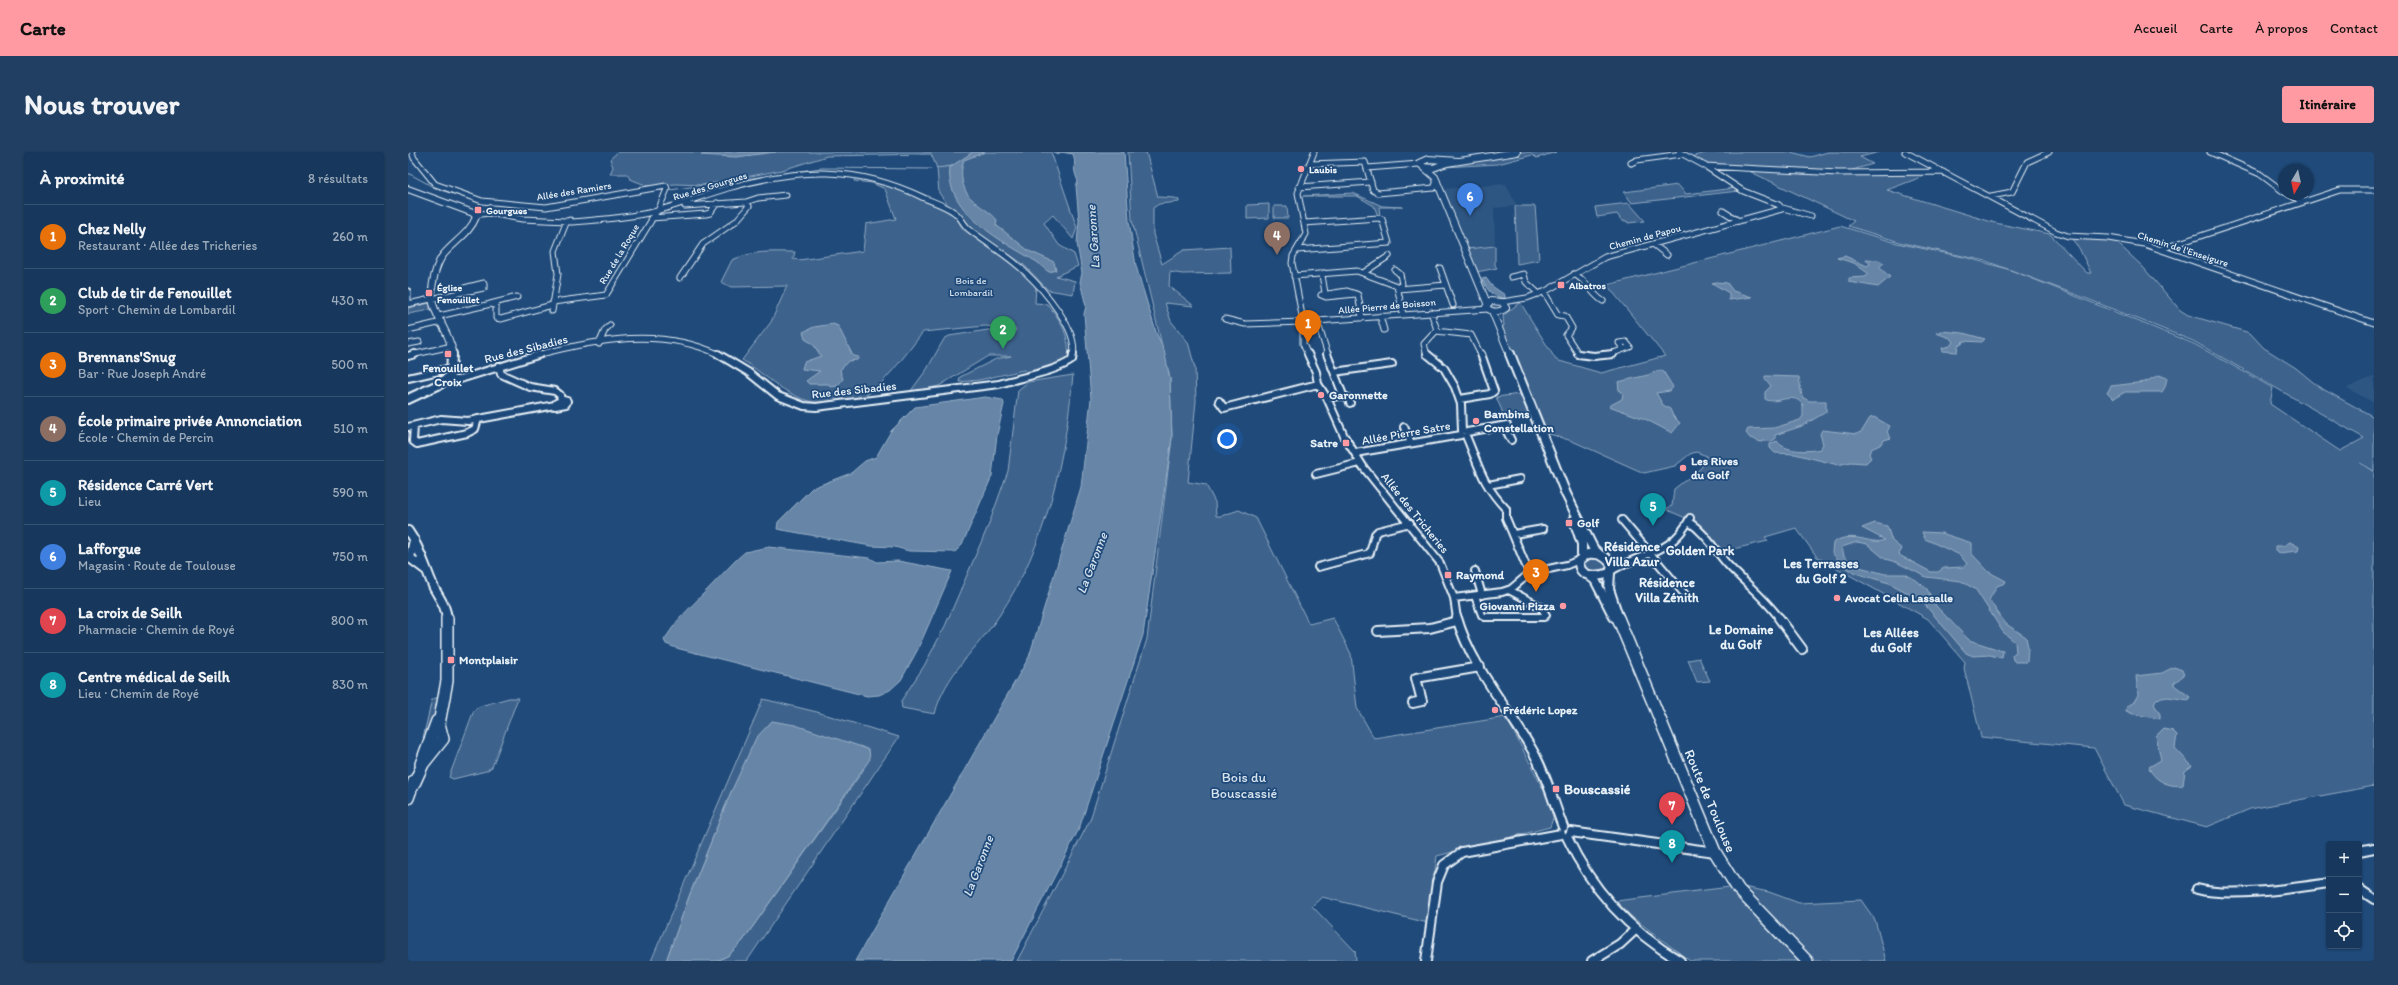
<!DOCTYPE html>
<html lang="fr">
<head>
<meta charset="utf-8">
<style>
  :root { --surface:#17385c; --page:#203f62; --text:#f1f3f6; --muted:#9eacbb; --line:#365272; --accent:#ff9aa2 }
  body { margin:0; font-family:Itim,sans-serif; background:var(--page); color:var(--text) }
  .controls { position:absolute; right:12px; bottom:12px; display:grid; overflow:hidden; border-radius:4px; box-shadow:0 1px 3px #0004 }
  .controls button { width:36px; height:36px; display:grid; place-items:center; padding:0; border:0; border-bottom:1px solid var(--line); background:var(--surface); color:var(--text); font:20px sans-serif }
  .compass { position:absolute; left:1870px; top:12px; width:36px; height:36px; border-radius:50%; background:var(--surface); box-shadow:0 1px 3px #0004; rotate:189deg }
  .you { position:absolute; left:819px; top:287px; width:14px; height:14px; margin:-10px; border:3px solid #fff; border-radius:50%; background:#1a73e8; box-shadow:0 0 0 6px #1a73e833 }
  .badge { display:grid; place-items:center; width:26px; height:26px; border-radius:50%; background:var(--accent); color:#fff; font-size:13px; font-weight:700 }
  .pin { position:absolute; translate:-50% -33px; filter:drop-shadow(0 1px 2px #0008) }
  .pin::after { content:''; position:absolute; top:21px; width:14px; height:12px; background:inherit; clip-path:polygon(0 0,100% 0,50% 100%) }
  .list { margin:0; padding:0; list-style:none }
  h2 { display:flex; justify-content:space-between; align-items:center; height:52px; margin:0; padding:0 16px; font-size:17px }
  h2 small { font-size:13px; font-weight:400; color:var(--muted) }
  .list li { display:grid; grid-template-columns:26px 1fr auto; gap:12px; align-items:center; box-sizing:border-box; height:64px; padding:0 16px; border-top:1px solid var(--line) }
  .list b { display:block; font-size:15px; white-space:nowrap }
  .list p { margin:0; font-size:13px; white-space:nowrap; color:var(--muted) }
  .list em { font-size:13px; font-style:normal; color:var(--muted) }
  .icon { flex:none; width:22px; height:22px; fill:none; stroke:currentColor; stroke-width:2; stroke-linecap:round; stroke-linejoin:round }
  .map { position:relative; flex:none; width:1966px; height:809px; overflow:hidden; border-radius:4px }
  header { display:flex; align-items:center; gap:24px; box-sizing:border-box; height:56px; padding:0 20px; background:var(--accent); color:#111 }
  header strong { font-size:19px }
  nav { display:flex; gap:22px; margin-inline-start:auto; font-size:14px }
  .intro { display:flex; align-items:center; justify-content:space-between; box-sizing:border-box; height:96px; padding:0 24px }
  h1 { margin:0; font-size:28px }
  .button { padding:10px 18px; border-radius:4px; background:var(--accent); color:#111; font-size:14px; font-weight:700 }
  main { display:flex; gap:24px; padding:0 24px }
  aside { flex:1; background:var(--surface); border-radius:4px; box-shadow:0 1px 3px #0004 }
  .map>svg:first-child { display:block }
</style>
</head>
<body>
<header>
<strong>Carte</strong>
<nav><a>Accueil</a><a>Carte</a><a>À propos</a><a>Contact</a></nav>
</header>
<div class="intro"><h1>Nous trouver</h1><a class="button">Itinéraire</a></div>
<main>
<aside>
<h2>À proximité<small>8 résultats</small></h2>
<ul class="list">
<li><span class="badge" style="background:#e8710a">1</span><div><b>Chez Nelly</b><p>Restaurant · Allée des Tricheries</p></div><em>260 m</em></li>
<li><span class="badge" style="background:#2e9e5b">2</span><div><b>Club de tir de Fenouillet</b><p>Sport · Chemin de Lombardil</p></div><em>430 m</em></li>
<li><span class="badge" style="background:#e8710a">3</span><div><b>Brennans'Snug</b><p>Bar · Rue Joseph André</p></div><em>500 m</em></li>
<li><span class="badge" style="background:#8d6e63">4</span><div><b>École primaire privée Annonciation</b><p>École · Chemin de Percin</p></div><em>510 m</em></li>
<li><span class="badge" style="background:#0f9aa8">5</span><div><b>Résidence Carré Vert</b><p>Lieu</p></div><em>590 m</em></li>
<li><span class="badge" style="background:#3f7fe0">6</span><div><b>Lafforgue</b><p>Magasin · Route de Toulouse</p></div><em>750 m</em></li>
<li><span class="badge" style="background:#e0444e">7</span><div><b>La croix de Seilh</b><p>Pharmacie · Chemin de Royé</p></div><em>800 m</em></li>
<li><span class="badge" style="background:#0f9aa8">8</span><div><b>Centre médical de Seilh</b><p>Lieu · Chemin de Royé</p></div><em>830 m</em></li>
</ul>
</aside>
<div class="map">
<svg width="1966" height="809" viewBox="0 0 1966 809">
  <rect width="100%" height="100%" fill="#1f4a7a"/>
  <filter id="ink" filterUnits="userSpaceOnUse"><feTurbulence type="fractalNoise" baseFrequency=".025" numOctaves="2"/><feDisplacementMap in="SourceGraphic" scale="8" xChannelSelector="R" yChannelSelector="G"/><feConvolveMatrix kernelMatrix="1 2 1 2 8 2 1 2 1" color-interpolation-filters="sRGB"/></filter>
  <g filter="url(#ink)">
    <path fill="#2e5683" d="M1098,32l11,22 -23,2 1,38 -26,3 -26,-60z
      M1966,224v27l-27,-15z"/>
    <path fill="#3c628c" stroke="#92aac2" d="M210,0h433l26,76 -4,11 -20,-24 -9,8 15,22 15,9 4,12 -22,10 19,5 -2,13 -25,-4 -25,-26 -56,-39 -17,-17 -11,-15 -2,-25 -6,-14 -104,2 -45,14 -78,15 -28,-1 -28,2 -18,-7 -3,-5h-17l3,-7 -3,-8z
      M720,0h18l12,45 17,1 4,2v2l-20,2 -6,4v26l9,30 22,-14 46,-3 1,26 -49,1 -12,-2 -1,14 25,20 -29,-3 6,18 17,21 7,26 1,33 -8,81 18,3 9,17 1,14h5l18,-6 17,8 53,106 24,-6 18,36 6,54 17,30 132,-21 49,95 -5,15 -113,29 -9,67 -106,-26 -10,9 43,45 1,10h-339l73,-141 57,-181 25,-201 -2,-59 -38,-159z
      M1113,0h35l-19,6 -5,-3 -34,9 -54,3 -7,4 7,-6z
      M1301,0h82l19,5 18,-5h52l-20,5 13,7 -24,7 -142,-7 -16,-7z
      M1349,18l175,3 -45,17 108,33 55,11 37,39h4l-12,-25 -8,-10 43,2 28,26 38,44 8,5 62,18 14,15 32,20 23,19 55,30v54l-14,-8 14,9v314l-124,23 -43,18 -83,-22 -30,-57 -113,-11 -17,-69 1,-6 -37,-43 -111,-62 -21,-29 -31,9 3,4 -48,11 -23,-29 -32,-14 7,-3 2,-17 27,-21 6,-12 -11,-4 -6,2 -15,12 -31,7 -72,-32 -29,-9 -42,-106h3l-1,-10 17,-14 36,58 45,13 64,-17 -58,-71 233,-59 57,17 71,15 43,12 183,74 79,44 -3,16 70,47 24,-13 -171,-97 -108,-43 -99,-37 -83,-18 -55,-17 6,-5 -103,-49z
      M447,25c29,8 76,18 98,38 5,4 7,11 11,15 25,19 50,34 72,56l-1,17 12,1c14,15 24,35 21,56l-14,7 -27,5 -3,-2 -45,10 -20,2 1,-5 36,-18 15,-3h-23l-49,30 -29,6 17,-23 17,-30 5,-3 39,-6 27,2 1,-3 -31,-3 -62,6c-12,16 -39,52 -55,62 -10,5 -44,9 -55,8 -5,-1 -11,-3 -15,-5 -21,-9 -36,-25 -56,-37l29,-38 16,-36 -56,1 -10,-5 11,-22c23,-10 38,-8 63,-8l-2,7 6,1 64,-9 3,-27 30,-5 -11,-30 -13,-6 -18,-2z
      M1270,33l8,9 49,-6 4,3 -107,12 -8,-11z
      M945,41l29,13 21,1h-24l1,9h-2l-4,-10 -17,-10h-54z
      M1221,51l16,18 -17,2 -1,-2h-5l-5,-7 -20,3 -2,-10z
      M861,52v14l-22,1v-14z
      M866,54h13l1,12h-14z
      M1107,54h20l4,54 -22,4z
      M1087,94v19l2,3 -21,4 -9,-23z
      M22,151v7l-22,4v-6z
      M665,223c-8,85 -26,169 -74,241 -21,32 -55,59 -64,98l-33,-6 -1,-7 23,-35 21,-40 44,-102 19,-53 10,-81 10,-8z
      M1113,242l10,25 -25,1 -10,-23z
      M1180,406h13l6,6 -1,6 -12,3 -8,-4 -3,-6z
      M1292,506v2l10,21 -13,1 -9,-22z
      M32,545l-9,35 -5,8 -3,-2 9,-39z
      M101,546h9l-26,69 -6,4 -33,8 -4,-2 25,-67 6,-4z
      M355,547l54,13 82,25 -152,224h-30l12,-6 13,-13 122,-173 -124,7 -9,16 -41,102 -24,67h-15z
      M1330,734l31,6 30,11 62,-3 14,20 11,41h-196l-58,-44 -16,-16z"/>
    <path fill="#6685a7" stroke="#9ab0c7" d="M307,0h61l-40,5 -35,-2z
      M565,0h12l-21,8c-5,12 -2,32 9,40 8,8 17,11 24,20l-1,5 33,26 25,11 2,8 -7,2c-5,-3 -8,-7 -12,-10 -32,-19 -93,-50 -87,-95z
      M645,0h71l5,69 7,45 20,66 8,18 6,29 2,59 -29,197 -64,194 -68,132h-156l174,-304 52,-170 10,-88 -7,-85 2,-8 -6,-24 2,-9 -5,-30 2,-22 -3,-35 2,-5c-7,-15 -1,-17 -5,-27l-12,-2 -5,3z
      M1437,104l22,10 3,-2 -4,-5 12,1 6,3 -5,4 11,10 -12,10 -29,-5v-4l16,-1 4,-3 -15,-11 -17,-5z
      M1078,126l6,8 13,9v4c-14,-3 -17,-8 -23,-20z
      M1308,130l11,1 6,8 19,6 -23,3v-7l-17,-10z
      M425,172l5,2 15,30 6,1 -2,3 -9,1 -8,9 3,9 -6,7 -7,1 -1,-3h-20l-3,-3 14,-10 -18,-2 2,-7 17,-6 -8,-12 -8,-5 -2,-7 11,-5z
      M1534,179l21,2 22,6 -3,3 -19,-1 -1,3 -4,1 -1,7 -14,-1 -1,-3 8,-2 3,-4 -3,-4 -14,-5z
      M1249,219h6l10,16 -3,4 -14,2 7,12 7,4 3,7 7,7 -8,10 -27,-14 -36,-13 13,-7 1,-6 -4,-3 -1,-8 30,-7z
      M1751,223l8,3 -2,9 -3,5h-37l-12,7 -6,-6 4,-7 34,-4z
      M1358,224l33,1 3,20 7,4h17v11l-24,14 -27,9v4l-5,3 -3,-2 -6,2 -11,-4 -4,-5 2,-4 26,-1 26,-8 3,-4v-11c-10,-15 -27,1 -38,-6v-7l6,-6 -7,-9z
      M577,245l18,3 1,4 -7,31 -5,41 -30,69 -7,7 -46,-1 -14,-4 -24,-1 -94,-17 1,-7 34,-34 39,-15 14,-12 11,-4 15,-26 24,-24z
      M1466,265l16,9 -3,6 4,6 -7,2 -4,5 -9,4 -2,5 2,4 -5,5 -16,-1 -12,3 -43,-11 -20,-1 -5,-5v-4l7,-3c7,11 31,11 43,8l3,-5 -3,-10 2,-4 35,4 5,-3 8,-13z
      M1467,371l12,3 5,15 10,8 -3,5 2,2 30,16h7l6,-4 19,-1 4,-3 -7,-9 -35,-16 -3,-7 19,1 31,10v11l17,18 17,9 -1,2 -8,3 -8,14 17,24 20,13 2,11 -1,14h-12l-2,-2 -1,-5 4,-3 -1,-10 -12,-10 -27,-42 -15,-9 -35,-4 -30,-15 -11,-3 -18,-15 -10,-2 -15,5 2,9 12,10 29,8h20l11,6 11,9 9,17 33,34 34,11 -1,7 -12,-3 -17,1 -7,-3 -46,-54 -31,-16 -34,-10 -11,-7 -12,-13 1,-10c19,-14 38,3 52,-3l-23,-12z
      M1882,390l9,5 -1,4 -19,2 -4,-3v-4h8z
      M360,395l102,11 7,4 21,-1 54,10 -34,78 -17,31 -11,10 -11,5 -12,1 -191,-48 -10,-4 -2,-4 14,-20 58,-60 9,-8z
      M1766,515l8,3 2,5 -10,8v2l16,12 -1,3 -21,-3 -12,2 -2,5 6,10v5l-27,-5 -7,-3 1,-5 6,-3 5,-8 -2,-19 26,-3z
      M364,569l23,4 67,22 7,3 1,9 -128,183 -13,13 -12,6h-51l24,-67 41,-102 25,-54z
      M1755,577l10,2 4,4 -2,13 17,18 -7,5 -2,14c-13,3 -30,-5 -34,-18l12,-7 -5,-24z"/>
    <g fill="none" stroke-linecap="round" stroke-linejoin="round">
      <path stroke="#9ab0c7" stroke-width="1" d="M528,16l17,-2
        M0,21l29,16 43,13
        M262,38l151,-22 110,1
        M245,39l10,-1
        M138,57l87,-15"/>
      <defs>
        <path id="minor-far2" d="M4,0l2,6 21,26 47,17 64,6 120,-21 1,3 -9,22
          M1271,0l26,14 133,7 105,-1
          M1497,0l151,80 12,4 40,2 36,6 230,79
          M1802,0l50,22 24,18
          M1223,11l6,-3 45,-6
          M901,12l56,-2 8,28 5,3 56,-5 3,-7
          M959,16l52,-4
          M891,35l72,-5
          M1880,42l14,7
          M1583,44l21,-4 15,-30 22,-10
          M338,50l12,-4 28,-3
          M1375,56l28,8
          M1315,59l16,10
          M67,63l13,-2 34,6 45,2
          M243,66l55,-4 4,-1 7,-10
          M162,68l2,2h-6z
          M164,70c27,-2 54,-4 81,-10 25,-7 49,-16 75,-24 71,-20 128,-23 196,10 10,4 22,8 30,14 7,4 9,13 16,18 18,14 39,26 55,42 18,17 54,58 48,83
          M1245,92l14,11
          M1753,97l179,-59h34
          M889,98l92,-7 -7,-24 -3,-1 -75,5
          M1032,116l13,37
          M987,118l5,4 2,10 -4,5
          M916,121l-2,2 3,18
          M955,121l26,-17
          M1166,122c13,6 17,20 29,27
          M886,124l63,-5 40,15 6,28
          M1103,125l13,-3 2,8 13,12
          M272,126l23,-34 33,-23 13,-15 -3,-4 -61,4
          M76,131v5l-25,5 1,-4z
          M990,137l48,-4
          M0,139v11l2,1
          M939,139l9,3 -30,3 -5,-2z
          M1136,140l14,23 7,1 7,12 -6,7 13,20
          M948,142l2,1 4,22
          M145,150l53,-7 51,-84
          M1094,150l25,-4 19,-7 59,-34 177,-48 -3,-4 -36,-14 -38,-25
          M0,152l51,-11
          M82,152l27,-7
          M144,159l6,-37 -3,-23 11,-28
          M31,164l52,-12 5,2v12l5,1 51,-14
          M972,164l4,14
          M817,167l20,5 58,-2 185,-13
          M909,169l11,34
          M0,178l34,-8
          M1028,179l35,4 10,20
          M0,192l11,-2
          M191,192l6,-14 5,-5
          M3,203l41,-9
          M129,203c61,-16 125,-28 183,0
          M900,203l-5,-11v-23l-11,-58 1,-7 13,-22 -8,-41 16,-41
          M1019,203l-3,-11 13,-14 -6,-18
          M1200,203l22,-8 -4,-5 -7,1 4,5"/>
        <path id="minor-far1" d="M310,202l30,18 30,24 26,10 12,1 183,-23c22,-7 56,-12 73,-24l1,-6
          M900,202l8,18 2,12 9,14 17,38 20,32 76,95 14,35 3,21
          M1019,202l17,14 11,19 6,17 1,27
          M1170,202l16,2 19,-2
          M0,204l7,-2
          M91,214l2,8 29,13 25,4 5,4 1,5
          M926,220l58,-8
          M0,226l44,-10
          M35,228h14l84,-26
          M935,243l6,4 1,4
          M919,246l16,-3 -16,-41
          M1052,247l30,-5 4,-3 -13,-37
          M155,248l4,1 -1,3 -11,2 1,-3z
          M811,249l5,7 94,-24
          M6,274l-1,15 4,3 50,-11 8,-4 3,-10
          M1096,274l7,14
          M0,275l33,-8 27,2 87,-16
          M996,275l7,16
          M1059,280l40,-7
          M1058,284c13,30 16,48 40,73v9l23,55
          M947,301l106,-18
          M908,322l44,-11
          M1080,333l32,-6
          M1214,368l65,77
          M1281,370c17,11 26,29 39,43 18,19 37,33 52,54
          M1106,382l29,-5
          M910,415l52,-14 5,-19 3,-3 32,-8
          M1067,419l7,24
          M1203,419c32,-20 60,-15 79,-53
          M1067,444l7,19 3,2h59l2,-2 -5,-8 -32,-17
          M1046,446l48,-6 9,-3 19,-16 37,-8 12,-5"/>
        <path id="minor" d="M1049,466c14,48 49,87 74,130 14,23 22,53 32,79
          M1371,466l23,31
          M970,479l52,-3 27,-7
          M1005,551l9,-2 -6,-23 64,-11
          M1163,680l144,20
          M1159,685c25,54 63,94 113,124
          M1951,699l15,-3
          M1789,737c33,9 97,-1 132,-6
          M1951,737l15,10
          M1018,809l11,-79 7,-17 18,-13 99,-18
          M1184,809l28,-17 15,-14"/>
        <path id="major-far2" d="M1051,9l-31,-2 -9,4 16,14 52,126
          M1016,15l9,1 14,-5 70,-11
          M0,37l65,24 3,4c-6,16 -21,24 -32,37 -8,9 -13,31 -12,44 2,20 20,36 20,57
          M1082,149l12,1 4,6c-7,5 -14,5 -20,-1z
          M1084,159l18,44"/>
        <path id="major-far1" d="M1102,202l56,140 27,54 7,7
          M0,247l32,-15 11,-9 1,-21
          M1166,368l8,24v13
          M0,379c13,18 17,37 26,57 6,11 12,18 13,31
          M6,388l-4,18 16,12
          M1180,402c11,-1 19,2 24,12l-2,7c-13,4 -32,6 -31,-13z
          M1202,421l-1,16 10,30
          M1183,425l4,3 19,37"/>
        <path id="major" d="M1210,466l97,234 23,37 69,72
          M13,612l16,-43
          M5,634l10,-22 20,-25 -4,-15 8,-43v-63
          M0,646l6,-17"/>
      </defs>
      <use href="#minor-far2" stroke="#e8f1f8" stroke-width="7"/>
      <use href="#minor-far1" stroke="#e8f1f8" stroke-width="10"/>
      <use href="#minor" stroke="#e8f1f8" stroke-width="12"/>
      <use href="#major-far2" stroke="#e8f1f8" stroke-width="8"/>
      <use href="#major-far1" stroke="#e8f1f8" stroke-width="12"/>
      <use href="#major" stroke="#e8f1f8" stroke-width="14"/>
      <use href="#minor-far2" stroke="#1f4a7a" stroke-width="5"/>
      <use href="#minor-far1" stroke="#1f4a7a" stroke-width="6"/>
      <use href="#minor" stroke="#1f4a7a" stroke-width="8"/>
      <use href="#major-far2" stroke="#1f4a7a" stroke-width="6"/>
      <use href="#major-far1" stroke="#1f4a7a" stroke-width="8"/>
      <use href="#major" stroke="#1f4a7a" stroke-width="11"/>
    </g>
  </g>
  <g fill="#ff9aa2" stroke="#1f4a7a" stroke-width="1.5">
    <circle cx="893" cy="17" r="4"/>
    <rect x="66" y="54" width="8" height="8" rx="2"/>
    <rect x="1149" y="129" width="8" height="8" rx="2"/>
    <rect x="17" y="137" width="8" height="8" rx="2"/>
    <rect x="36" y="198" width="8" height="8" rx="2"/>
    <circle cx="913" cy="243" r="4"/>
    <circle cx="1068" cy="269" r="4"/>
    <rect x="934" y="287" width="8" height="8" rx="2"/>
    <circle cx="1275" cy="316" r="4"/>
    <rect x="1157" y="367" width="8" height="8" rx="2"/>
    <rect x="1036" y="419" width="8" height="8" rx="2"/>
    <circle cx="1429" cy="446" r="4"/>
    <circle cx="1155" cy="454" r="4"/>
    <rect x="39" y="504" width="8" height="8" rx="2"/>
    <circle cx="1087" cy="558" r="4"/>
    <rect x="1144" y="633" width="8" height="8" rx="2"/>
  </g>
  <g text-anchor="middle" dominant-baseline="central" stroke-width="3.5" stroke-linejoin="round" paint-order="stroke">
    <g font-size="10" font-weight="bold" fill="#e8f1f8" stroke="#1f4a7a" text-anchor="start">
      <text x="901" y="17">Laubis</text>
      <text x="78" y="58">Gourgues</text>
      <text x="1161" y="133">Albatros</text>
      <text x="29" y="135">Église<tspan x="29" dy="12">Fenouillet</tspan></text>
    </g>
    <g font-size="10" fill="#e8f1f8" stroke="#1f4a7a">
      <text transform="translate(302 34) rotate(-17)">Rue des Gourgues</text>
      <text transform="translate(166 39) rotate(-9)">Allée des Ramiers</text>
      <text transform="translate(1237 85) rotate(-15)">Chemin de Papou</text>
      <text transform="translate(1775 97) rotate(18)">Chemin de l'Enseigure</text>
      <text transform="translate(211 102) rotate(-59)">Rue de la Roque</text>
      <text transform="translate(979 154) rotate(-5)">Allée Pierre de Boisson</text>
    </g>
    <g font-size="10" fill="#d7e3ed" stroke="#1f4a7a">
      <text x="563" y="128">Bois de<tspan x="563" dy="12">Lombardil</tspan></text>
    </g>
    <g font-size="12" fill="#e8f1f8" stroke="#1f4a7a">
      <text transform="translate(118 197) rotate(-14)">Rue des Sibadies</text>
      <text transform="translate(446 238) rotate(-6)">Rue des Sibadies</text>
      <text transform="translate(998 281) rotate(-10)">Allée Pierre Satre</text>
      <text transform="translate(1007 361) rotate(51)">Allée des Tricheries</text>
    </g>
    <g font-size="12" font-weight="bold" fill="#e8f1f8" stroke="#1f4a7a" text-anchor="start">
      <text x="40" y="216" text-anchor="middle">Fenouillet<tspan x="40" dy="14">Croix</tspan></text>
      <text x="921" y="243">Garonnette</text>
      <text x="1076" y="262">Bambins<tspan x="1076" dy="14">Constellation</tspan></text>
      <text x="930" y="291" text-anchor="end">Satre</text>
      <text x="1283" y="309">Les Rives<tspan x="1283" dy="14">du Golf</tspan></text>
      <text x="1169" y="371">Golf</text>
      <text x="1048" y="423">Raymond</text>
      <text x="1437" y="446">Avocat Celia Lassalle</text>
      <text x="1147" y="454" text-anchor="end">Giovanni Pizza</text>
      <text x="51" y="508">Montplaisir</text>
      <text x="1095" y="558">Frédéric Lopez</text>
    </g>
    <g font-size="13" font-style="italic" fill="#d4e1ec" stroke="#1f4a7a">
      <text transform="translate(685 85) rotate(-94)">La Garonne</text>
      <text transform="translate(684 411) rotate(-69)">La Garonne</text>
      <text transform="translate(570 714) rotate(-69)">La Garonne</text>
    </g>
    <g font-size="13" font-weight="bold" fill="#e8f1f8" stroke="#1f4a7a">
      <text x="1224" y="394">Résidence<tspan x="1224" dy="15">Villa Azur</tspan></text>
      <text x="1292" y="398">Golden Park</text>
      <text x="1413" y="411">Les Terrasses<tspan x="1413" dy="15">du Golf 2</tspan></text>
      <text x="1259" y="430">Résidence<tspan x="1259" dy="15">Villa Zénith</tspan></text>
      <text x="1333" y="477">Le Domaine<tspan x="1333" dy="15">du Golf</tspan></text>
      <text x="1483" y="480">Les Allées<tspan x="1483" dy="15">du Golf</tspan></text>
    </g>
    <g font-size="14" fill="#d7e3ed" stroke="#1f4a7a">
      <text x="836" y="625">Bois du<tspan x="836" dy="16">Bouscassié</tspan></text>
    </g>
    <g font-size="14" font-weight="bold" fill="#e8f1f8" stroke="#1f4a7a" text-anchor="start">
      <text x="1156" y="637">Bouscassié</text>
    </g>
    <g font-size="14" fill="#e8f1f8" stroke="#1f4a7a">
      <text transform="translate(1302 649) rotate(67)">Route de Toulouse</text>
    </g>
  </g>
</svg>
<div class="controls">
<button>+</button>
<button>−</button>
<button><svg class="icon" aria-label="locate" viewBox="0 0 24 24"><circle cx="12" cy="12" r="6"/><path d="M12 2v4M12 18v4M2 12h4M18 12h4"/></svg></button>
</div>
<svg class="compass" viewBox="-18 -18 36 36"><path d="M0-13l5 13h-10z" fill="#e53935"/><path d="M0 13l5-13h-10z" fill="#9eacbb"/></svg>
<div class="you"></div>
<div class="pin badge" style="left:900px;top:191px;background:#e8710a">1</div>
<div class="pin badge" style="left:595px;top:197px;background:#2e9e5b">2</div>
<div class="pin badge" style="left:1128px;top:440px;background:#e8710a">3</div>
<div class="pin badge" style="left:869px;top:103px;background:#8d6e63">4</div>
<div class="pin badge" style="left:1245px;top:374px;background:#0f9aa8">5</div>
<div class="pin badge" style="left:1062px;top:64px;background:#3f7fe0">6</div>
<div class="pin badge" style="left:1264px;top:673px;background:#e0444e">7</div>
<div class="pin badge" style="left:1264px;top:711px;background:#0f9aa8">8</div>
</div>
</main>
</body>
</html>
